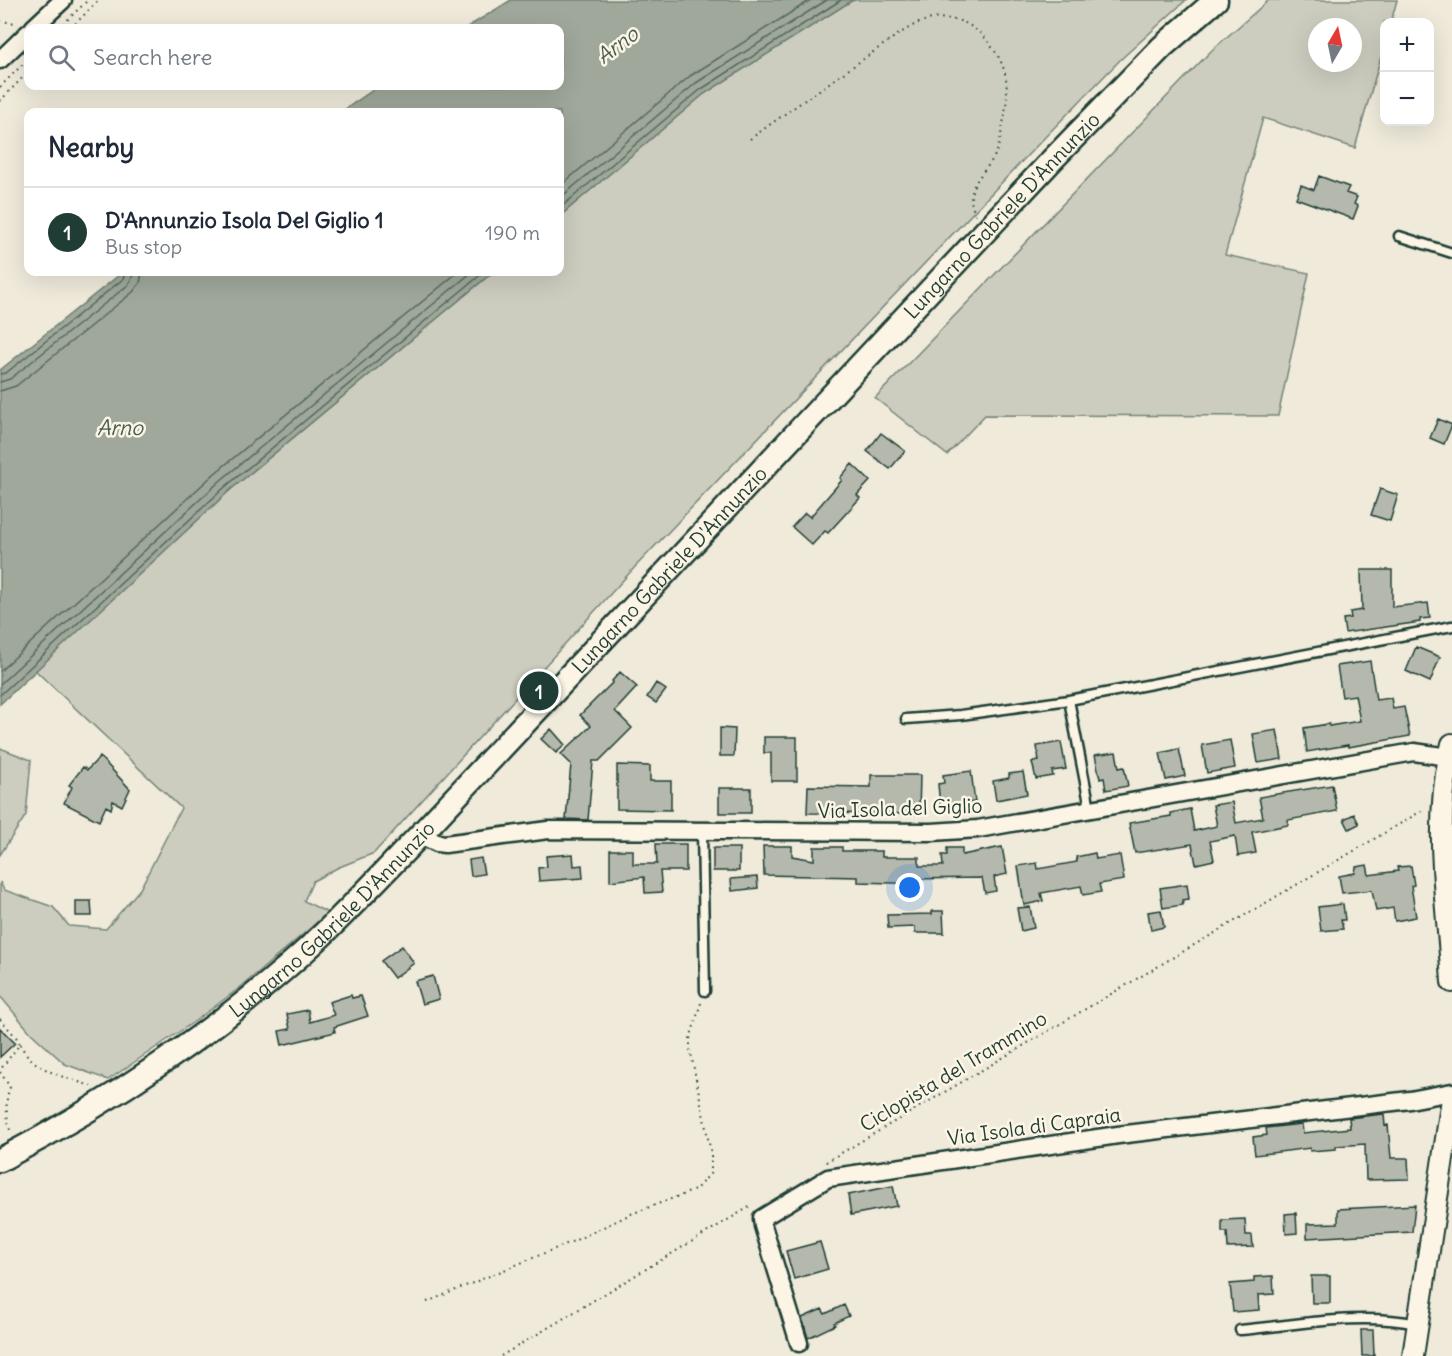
<!DOCTYPE html>
<html lang="en">
<head>
<meta charset="utf-8">
<style>
  :root { --surface:#fff; --page:#f6f6f7; --text:#1f2937; --muted:#747a83; --line:#e0e1e3; --accent:#1f3d34 }
  body { margin:0; font-family:Delius,sans-serif; background:var(--page); color:var(--text) }
  .controls { position:absolute; right:18px; top:18px; display:grid; overflow:hidden; border-radius:12px; box-shadow:0 6px 24px #0002 }
  .controls button { width:54px; height:54px; display:grid; place-items:center; padding:0; border:0; border-bottom:2px solid var(--line); background:var(--surface); color:var(--text); font:30px sans-serif }
  .compass { position:absolute; left:1308px; top:18px; width:54px; height:54px; border-radius:50%; background:var(--surface); box-shadow:0 6px 24px #0002; rotate:9deg }
  .you { position:absolute; left:910px; top:888px; width:21px; height:21px; margin:-15px; border:4px solid #fff; border-radius:50%; background:#1a73e8; box-shadow:0 0 0 9px #1a73e833 }
  .badge { display:grid; place-items:center; width:39px; height:39px; border-radius:50%; background:var(--accent); color:#fff; font-size:20px; font-weight:700 }
  .pin { position:absolute; translate:-50% -50%; border:3px solid #fff; box-shadow:0 2px 6px #0006 }
  .list { margin:0; padding:0; list-style:none }
  h2 { display:flex; justify-content:space-between; align-items:center; height:78px; margin:0; padding:0 24px; font-size:26px }
  h2 small { font-size:20px; font-weight:400; color:var(--muted) }
  .list li { display:grid; grid-template-columns:39px 1fr auto; gap:18px; align-items:center; box-sizing:border-box; height:90px; padding:0 24px; border-top:2px solid var(--line) }
  .list b { display:block; font-size:22px; white-space:nowrap }
  .list p { margin:0; font-size:20px; white-space:nowrap; color:var(--muted) }
  .list em { font-size:20px; font-style:normal; color:var(--muted) }
  .icon { flex:none; width:33px; height:33px; fill:none; stroke:currentColor; stroke-width:2; stroke-linecap:round; stroke-linejoin:round }
  .map { position:relative; flex:none; width:1452px; height:1356px; overflow:hidden }
  .search { position:absolute; background:var(--surface); box-shadow:0 6px 24px #0002; left:24px; top:24px; width:540px; height:66px; display:flex; align-items:center; gap:15px; box-sizing:border-box; padding:0 21px; border-radius:12px; color:var(--muted); font-size:22px }
  .panel { position:absolute; background:var(--surface); box-shadow:0 6px 24px #0002; left:24px; top:108px; width:540px; height:168px; border-radius:12px }
  .map>svg:first-child { display:block }
</style>
</head>
<body>
<div class="map">
<svg width="1452" height="1356" viewBox="0 0 1452 1356">
  <rect width="100%" height="100%" fill="#efeada"/>
  <filter id="ink" filterUnits="userSpaceOnUse"><feTurbulence type="fractalNoise" baseFrequency=".0167" numOctaves="2"/><feDisplacementMap in="SourceGraphic" scale="12" xChannelSelector="R" yChannelSelector="G"/><feConvolveMatrix kernelMatrix="1 2 1 2 8 2 1 2 1" color-interpolation-filters="sRGB"/></filter>
  <g filter="url(#ink)">
    <path fill="#cccdbf" stroke="#76857a" stroke-width="1.5" fill-rule="evenodd" d="M856,0h330l-66,60 -73,75 -412,432 -261,286 -37,15 -24,13 -9,20 24,12 -86,73 -47,35 -87,59 -43,-16 -34,-31 -31,-37v-114l4,8 49,17 16,19 37,3 34,-40 41,-81 -146,-138 194,-179 264,-219h67v-56l144,-122 147,-93z
      M1269,0h128l-6,22h-7v24l-29,102 -92,-30 -38,137 84,18 -31,143 -293,-1 -38,40 -72,-57 337,-348zM1317,27h36v36h-36z
      M0,748l31,12 -5,55 -26,40z"/>
    <path fill="#9fa89a" stroke="#6c7d71" stroke-width="1.5" d="M511,0h342l-149,94 -144,122v-104h-219l38,-26h181v-58h-94z
      M123,272h370l-264,219 -229,213v-334z"/>
    <g fill="none" stroke-linecap="round" stroke-linejoin="round">
      <path stroke="#52685d" stroke-width="1.5" d="M560,186l130,-110 121,-76
        M560,198l136,-115 131,-83
        M560,208l140,-118 141,-90
        M0,374l6,-1 117,-94 3,-7
        M0,382l10,-3 118,-94 4,-7 1,-6
        M0,391l16,-5 117,-94 7,-9 2,-11
        M0,671l214,-197 244,-202
        M0,684l220,-203 252,-209
        M0,695l225,-208 259,-215"/>
    </g>
    <path fill="#b5b9ad" stroke="#1f3d34" stroke-width="1.5" d="M1319,176l30,11 -3,6 11,4 -3,7 4,2 -5,13 -57,-21 5,-13 13,5z
      M1438,419l14,6 -8,19 -14,-6z
      M881,433l24,18 -15,18 -23,-18z
      M852,464l18,17 -13,14 3,3 -32,35 -3,-2 -13,14 -20,-18 13,-14 5,4 32,-37 -2,-2z
      M1380,489l18,6 -8,26 -19,-6z
      M1361,570h31v37l36,-4 2,15 -10,1v3l-75,11 -2,-14 8,-1 -1,-6 12,-2z
      M1416,647l24,10 -10,25 -24,-11z
      M1370,661l6,39 15,-2 2,11 11,-2 6,29 -62,11v-2l-41,7 -3,-24 25,-4v2l31,-5 -5,-26 -13,2 -5,-31z
      M620,672l17,15 -22,24 17,17 -33,33h-6l-5,59 -22,-1 5,-55 -10,-10 30,-28 -11,-11 33,-33 -1,-1z
      M656,683l10,7 -10,13 -9,-6z
      M720,728l15,1 -1,27h-14z
      M551,729l14,16 -9,8 -15,-14z
      M1277,730l5,29 -24,4 -5,-29z
      M764,737h33v44h-26v-28h-7z
      M1230,740l5,28 -28,5 -5,-28z
      M1061,742l5,27 -14,2 1,5 -17,3 -4,-17 7,-1 -2,-15z
      M1179,749l6,27 -19,4 -6,-27z
      M1116,752l3,16 5,-1 4,19 -22,4 -2,-12 -4,1 -5,-24z
      M100,757l30,32 -8,17 -9,-5 -2,8 -5,-3 -7,15 -35,-18 8,-16 -3,-2 14,-18 4,3z
      M617,765l33,1v15h21v29l-54,-1z
      M971,771l4,31 -35,4 -2,-22 6,-1 -1,-8z
      M1023,772l4,22 -31,6 -3,-19 16,-3v-4z
      M871,775h49l-1,39 -112,-1 1,-27 63,1z
      M1332,785l5,26 -49,9v5l-36,7 4,21 -18,3 -3,-20 -25,5 4,19 -18,4 -4,-20 -57,9 -6,-30 42,-7v-3l19,-4 4,22 23,-5 -4,-21 19,-3 4,21 27,-5 -4,-21z
      M719,788h32v25h-32z
      M1354,814l5,10 -10,5 -5,-10z
      M656,844h30v27h-26l2,21 -17,1 -1,-16 -34,4v-31h23v14h24z
      M763,846h29v10l22,4v-13h28v4h40v6h37v9h24l-1,-11h5v-7h15v7l40,-8 5,27 -13,3 2,14 -11,2 -3,-15 -73,1v5l-16,-1 -35,-1v-5l-94,-2z
      M713,848h26v23h-26z
      M1095,853l1,6 24,-4 4,25 -25,4 2,8 -18,3 -2,-9 -40,7 2,8 -19,4 -6,-39 19,-3 1,6 39,-7 -1,-5z
      M573,854l1,12 8,-1 1,13 -44,3 -1,-13 9,-1 -1,-11z
      M481,858l3,16 -13,2 -2,-16z
      M1367,865l2,10 29,-4 -1,-4 14,-1 3,19 -3,1 5,31 -21,4 -2,-13 -17,3 -4,-21 -30,3 -3,-17 16,-3 1,-6z
      M757,877l1,11 -26,3 -1,-12z
      M1187,884l2,15 -7,1 1,5 -20,3 -3,-20z
      M76,901h15l1,15h-16z
      M1343,904l2,16h-4l2,9 -22,2 -3,-24z
      M1030,907l4,21 -13,3 -4,-23z
      M1161,910l3,17 -13,3 -3,-18z
      M932,911h11l1,22h-29v-6l-27,1 -1,-13 45,-1z
      M402,946l12,17 -20,15 -13,-17z
      M433,976l6,23 -17,5 -7,-23z
      M351,995l1,3 9,-2 7,20 -34,11 1,5 -53,13 -3,-14 11,-2 -3,-15 21,-4 2,12 24,-7 -5,-13z
      M0,1028l15,15 -15,14z
      M1384,1114l1,12 3,-1 3,33h17l1,21 -43,1 -1,-36 -29,2v3l-26,2v-3l-55,7 -2,-18 14,-2 -1,-7 36,-4 1,9 47,-5 -1,-10z
      M893,1186l4,20 -46,9 -3,-20z
      M1415,1205l-3,27 -105,6v-14l31,-1v-14z
      M1296,1213l1,20 -11,1 -1,-20z
      M1245,1219l1,16h6l1,12 -25,1 -1,-16h-5v-12z
      M820,1242l8,27 -34,10 -8,-28z
      M1273,1276l1,18 -16,1 1,15 -26,2 -3,-28 24,-2v-5z
      M1311,1276h19v27h-18z
      M844,1305l5,11 -15,7 1,2 -27,13 -6,-20 20,-9 3,5z
      M1361,1330h12l1,26h-12z"/>
    <g fill="none" stroke-linecap="round" stroke-linejoin="round">
      <defs>
        <path id="service" d="M1399,236l53,17
          M1069,700l21,108
          M906,719l55,-4 108,-15 383,-74
          M702,831l3,160
          M1240,1330c58,-5 120,-18 177,-6"/>
        <path id="minor" d="M33,28l30,-28
          M0,60l28,-27
          M420,835l17,8 8,1 103,-14 384,2 46,-3 436,-77 35,5
          M799,1343l-36,-117 -1,-8 66,-40 290,-43 292,-35 42,-8"/>
        <path id="tertiary" d="M1452,744c-20,78 -5,158 0,238
          M1413,1356l39,-257"/>
        <g id="secondary">
          <path id="s1" d="M0,1160c111,-58 226,-135 318,-221 35,-33 68,-69 102,-104l632,-675 110,-113 54,-47"/>
        </g>
      </defs>
      <use href="#service" stroke="#1f3d34" stroke-width="13"/>
      <use href="#minor" stroke="#1f3d34" stroke-width="21"/>
      <use href="#tertiary" stroke="#1f3d34" stroke-width="24"/>
      <use href="#secondary" stroke="#1f3d34" stroke-width="27"/>
      <path stroke="#1f3d34" stroke-width="2" stroke-dasharray="1.5 4.5" stroke-linecap="butt" d="M0,21l15,2
        M59,28l29,-28
        M71,28l28,-28
        M0,87l28,-28
        M0,101l28,-29
        M750,139c37,-27 75,-53 112,-79 16,-11 45,-34 62,-39 10,-4 26,-3 36,0 15,5 26,17 34,29 17,23 14,48 9,74 -2,9 -3,19 -6,27 -10,23 -37,35 -21,64
        M0,1019l16,18 4,7 -20,26
        M20,1044c13,27 45,33 71,42
        M0,1072l10,15c-6,15 -3,32 1,47
        M826,1162l599,-353
        M427,1302l149,-62 55,-26 64,-24 16,-17v-20l-21,-104v-10l11,-36
        M501,1356l250,-150"/>
      <use href="#service" stroke="#fcf5e5" stroke-width="8"/>
      <use href="#minor" stroke="#fcf5e5" stroke-width="16"/>
      <use href="#tertiary" stroke="#fcf5e5" stroke-width="20"/>
      <use href="#secondary" stroke="#fcf5e5" stroke-width="22"/>
    </g>
  </g>
  <g text-anchor="middle" dominant-baseline="central" stroke-width="5" stroke-linejoin="round" paint-order="stroke">
    <g font-size="20" fill="#1f3d34" stroke="#fcf5e5">
      <text stroke="none"><textPath href="#s1" startOffset="1384">Lungarno Gabriele D'Annunzio</textPath></text>
      <text stroke="none"><textPath href="#s1" startOffset="898">Lungarno Gabriele D'Annunzio</textPath></text>
      <text transform="translate(900 808) rotate(-2)">Via Isola del Giglio</text>
      <text stroke="none"><textPath href="#s1" startOffset="412">Lungarno Gabriele D'Annunzio</textPath></text>
      <text transform="translate(953 1071) rotate(-31)">Ciclopista del Trammino</text>
      <text transform="translate(1034 1126) rotate(-8)">Via Isola di Capraia</text>
    </g>
    <g font-size="21" font-style="italic" fill="#455d53" stroke="#fcf5e5">
      <text transform="translate(617 45) rotate(-37)">Arno</text>
      <text x="120" y="427">Arno</text>
    </g>
  </g>
</svg>
<div class="controls">
<button>+</button>
<button>−</button>
</div>
<svg class="compass" viewBox="-18 -18 36 36"><path d="M0-13l5 13h-10z" fill="#e53935"/><path d="M0 13l5-13h-10z" fill="#747a83"/></svg>
<div class="you"></div>
<div class="pin badge" style="left:539px;top:691px">1</div>
<div class="search"><svg class="icon" aria-label="search" viewBox="0 0 24 24"><circle cx="10" cy="10" r="6"/><path d="M15 15l6 6"/></svg>Search here</div>
<section class="panel">
<h2>Nearby<small></small></h2>
<ul class="list">
<li><span class="badge">1</span><div><b>D'Annunzio Isola Del Giglio 1</b><p>Bus stop</p></div><em>190 m</em></li>
</ul>
</section>
</div>
</body>
</html>
